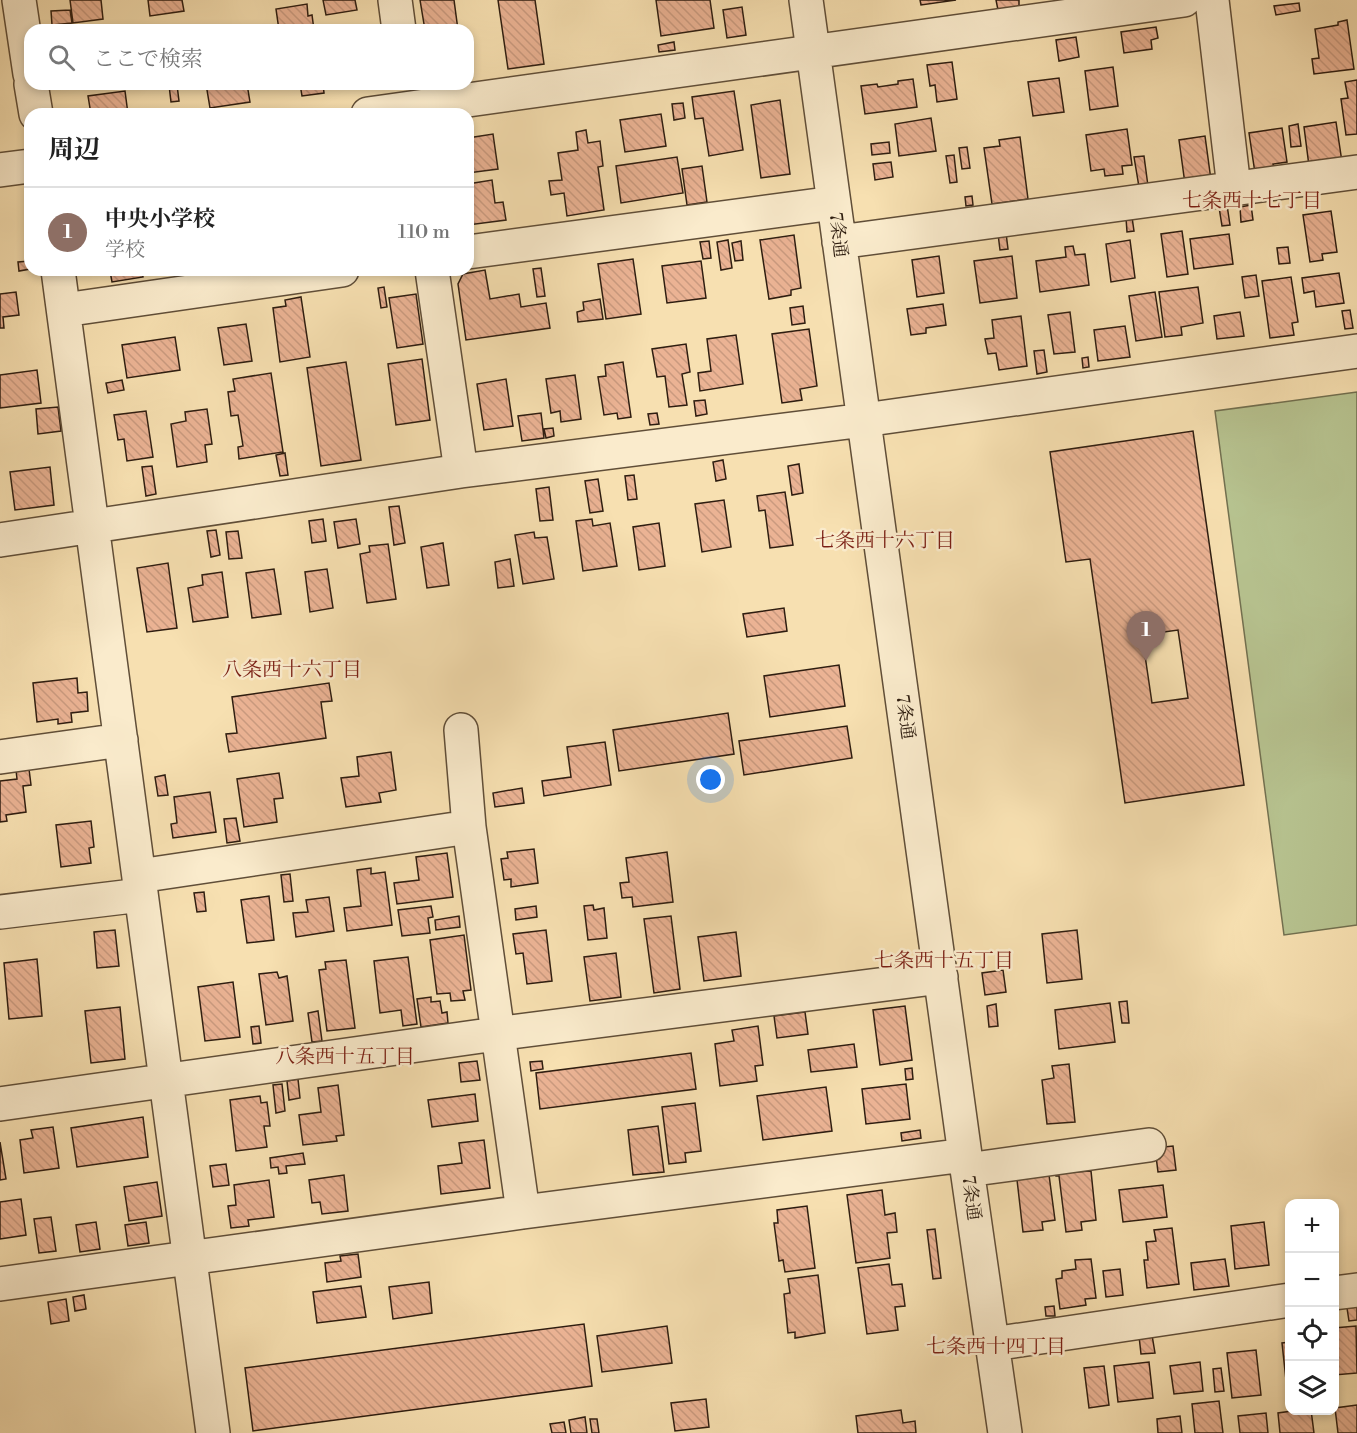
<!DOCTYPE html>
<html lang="ja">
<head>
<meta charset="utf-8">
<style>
  :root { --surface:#fff; --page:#f2f2f2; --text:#222; --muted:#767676; --line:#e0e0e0; --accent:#8f2418 }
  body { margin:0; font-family:"Libre Bodoni","Noto Serif JP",serif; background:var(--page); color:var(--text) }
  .controls { position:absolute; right:18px; bottom:18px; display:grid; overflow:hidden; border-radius:12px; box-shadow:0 3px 9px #0003 }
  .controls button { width:54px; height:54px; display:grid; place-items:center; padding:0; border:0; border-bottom:2px solid var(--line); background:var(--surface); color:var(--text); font:30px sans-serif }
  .you { position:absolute; left:711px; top:780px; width:21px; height:21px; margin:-15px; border:4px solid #fff; border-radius:50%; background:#1a73e8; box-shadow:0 0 0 9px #1a73e833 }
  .badge { display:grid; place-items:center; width:39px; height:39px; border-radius:50%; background:var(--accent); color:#fff; font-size:20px; font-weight:700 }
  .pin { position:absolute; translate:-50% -50px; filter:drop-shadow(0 2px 3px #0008) }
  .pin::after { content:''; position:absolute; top:32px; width:21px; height:18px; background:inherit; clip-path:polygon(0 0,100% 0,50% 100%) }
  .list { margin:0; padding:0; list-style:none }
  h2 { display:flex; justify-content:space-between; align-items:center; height:78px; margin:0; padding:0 24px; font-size:26px }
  h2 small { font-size:20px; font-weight:400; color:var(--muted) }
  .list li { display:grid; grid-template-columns:39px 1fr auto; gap:18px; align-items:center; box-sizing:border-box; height:90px; padding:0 24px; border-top:2px solid var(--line) }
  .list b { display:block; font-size:22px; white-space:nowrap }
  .list p { margin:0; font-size:20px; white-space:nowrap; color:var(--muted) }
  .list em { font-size:20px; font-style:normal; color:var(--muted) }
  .icon { flex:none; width:33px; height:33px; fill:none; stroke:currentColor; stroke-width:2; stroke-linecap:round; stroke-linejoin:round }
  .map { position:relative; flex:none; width:1357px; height:1433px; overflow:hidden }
  .search { position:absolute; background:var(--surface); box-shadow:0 3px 9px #0003; left:24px; top:24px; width:450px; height:66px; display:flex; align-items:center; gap:15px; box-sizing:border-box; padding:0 21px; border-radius:18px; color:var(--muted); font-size:22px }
  .panel { position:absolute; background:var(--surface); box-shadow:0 3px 9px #0003; left:24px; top:108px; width:450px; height:168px; border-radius:18px }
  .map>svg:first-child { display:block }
</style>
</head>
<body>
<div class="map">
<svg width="1357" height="1433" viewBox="0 0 1357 1433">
  <defs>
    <pattern id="building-back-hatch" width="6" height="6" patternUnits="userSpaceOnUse" patternTransform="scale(1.5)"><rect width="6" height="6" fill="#ebb394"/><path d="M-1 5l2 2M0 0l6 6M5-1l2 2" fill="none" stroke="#ca9a7f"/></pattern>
  </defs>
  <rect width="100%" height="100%" fill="#f7e0b1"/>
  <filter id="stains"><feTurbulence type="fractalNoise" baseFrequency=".00333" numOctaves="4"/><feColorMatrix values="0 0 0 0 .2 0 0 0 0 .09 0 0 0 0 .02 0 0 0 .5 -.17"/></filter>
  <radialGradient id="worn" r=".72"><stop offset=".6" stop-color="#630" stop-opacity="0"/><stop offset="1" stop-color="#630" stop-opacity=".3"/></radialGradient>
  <path fill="#b7c390" stroke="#727050" stroke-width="1.5" d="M1357,392v533l-73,10 -69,-524z"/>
  <path fill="url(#building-back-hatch)" stroke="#2e1d10" stroke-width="1.5" fill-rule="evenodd" d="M70,0h31l2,19 -30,4z
    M148,0h34l2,11 -34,5z
    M323,0h32l2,10 -31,5z
    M420,0h34l4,30h-33z
    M498,0h37l9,64 -36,5z
    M656,0h54l4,28 -53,8z
    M920,0h36l-35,5z
    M996,0h23v7l-21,3z
    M1299,3l1,8 -24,4 -2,-9z
    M307,4l1,12 4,-1 2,15h-35l-3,-21z
    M742,7l4,28 -19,3 -4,-28z
    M70,10l2,13 -20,2 -1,-14z
    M1347,20l7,49 -40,5 -2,-15 7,-1 -4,-29 23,-4v-3z
    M1156,27l2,11 -7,2 1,9 -28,4 -3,-21z
    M1076,37l3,20 -20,4 -3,-21z
    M674,42l1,8 -16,2 -1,-7z
    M952,62l5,37 -20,3 -2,-17 -5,1 -3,-21z
    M1113,67l5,39 -28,4 -5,-39z
    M1059,78l5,34 -31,4 -5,-34z
    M913,79l4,28 -52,7 -4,-28 16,-2 1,3 20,-3v-3z
    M1357,80v54l-11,1 -5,-36 7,-1 -3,-16z
    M206,84h41l3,18 -40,6z
    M300,84h23l1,9 -22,3z
    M169,85h8l2,16 -8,1z
    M125,91l3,23h-37l-3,-18z
    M734,91l9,59 -34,6 -6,-38 -8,1 -3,-22z
    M780,100l10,74 -29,4 -10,-73z
    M683,103l2,15 -11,2 -2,-16z
    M661,114l5,32 -41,6 -5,-32z
    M931,118l5,33 -37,5 -4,-32z
    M1336,122l6,40 -33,4 -5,-39z
    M1298,124l3,22 -10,1 -2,-21z
    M1282,128l5,34 -14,2 2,6 -20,3 -6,-40z
    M1127,129l5,36 -10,1 1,8 -18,2 -1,-7 -13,2 -5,-36z
    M586,130l2,13 12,-2 3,25 -5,1 6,43 -37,6 -3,-23 -13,2 -2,-14 13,-1 -4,-27 20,-3 -2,-18z
    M493,134l5,35 -30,4v-35z
    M1205,136l6,44 -26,4 -6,-44z
    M1020,137l8,62 -36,5 -8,-56 16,-2 -1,-6z
    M889,142l1,11 -18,2 -1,-11z
    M967,147l3,21 -8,1 -3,-21z
    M954,155l3,27 -7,1 -4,-27z
    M1144,156l4,30 -9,1 -5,-30z
    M677,157l6,36 -62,10 -5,-37z
    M891,162l2,15 -18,3 -2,-16z
    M702,166l5,36 -20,3 -5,-36z
    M492,180l3,23 8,-1 3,18 -38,5v-41z
    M972,196l1,9 -7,1 -1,-9z
    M1227,205l3,20 -8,1 -3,-19z
    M1251,205l2,15 -12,2 -1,-15z
    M1331,211l6,41 -15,2 1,6 -13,2 -7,-47z
    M1132,217l2,14 -7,1 -1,-14z
    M1182,231l6,43 -21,3 -6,-43z
    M1006,233l2,16 -8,1 -2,-16z
    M1229,234l4,30 -39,5 -4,-30z
    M794,235l7,53 -10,2v5l-22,4 -9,-59z
    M728,240l4,28 -11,2 -4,-28z
    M1130,240l5,38 -24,4 -5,-38z
    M709,241l2,17 -8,1 -3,-17z
    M741,241l2,19 -8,1 -3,-18z
    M1073,246l2,9 10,-1 4,31 -49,7 -4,-31 30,-4 -1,-10z
    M1288,247l2,16 -11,1 -2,-16z
    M939,256l5,37 -27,4 -5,-37z
    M1012,256l5,42 -37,5 -6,-42z
    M633,259l8,55 -35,5 -8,-55z
    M30,261v8l-11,2 -1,-9z
    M701,261l5,37 -39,5 -5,-37z
    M541,268l4,28 -8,1 -4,-28z
    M100,270h42l1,7 -31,5 -2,-11 -10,1z
    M485,270l5,29 29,-5 2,13 25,-4 4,25 -84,12 -8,-56 5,-10z
    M1339,273l5,30 -28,4 -2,-16 -10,2 -2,-15z
    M1256,275l3,21 -14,2 -3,-21z
    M1291,277l7,45 -6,1 2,12 -24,3 -8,-57z
    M384,287l3,20 -6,1 -3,-20z
    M1198,287l5,36 -22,4 1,8 -17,2 -6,-45z
    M16,292l3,23 -16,2 1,11h-4v-34z
    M1155,292l7,45 -26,4 -7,-45z
    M416,294l7,50 -26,4 -8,-50z
    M301,297l9,60 -30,5 -7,-54 13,-2 -1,-6z
    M600,299l3,20 -25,3 -1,-10 7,-2 -1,-8z
    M943,304l3,21 -20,3v5l-15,2 -4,-26z
    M803,306l2,17 -13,2 -2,-17z
    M1350,310l3,18 -8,1 -3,-18z
    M1070,312l5,40 -21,2 -6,-39z
    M1240,312l4,24 -27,3 -3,-23z
    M1021,316l6,50 -28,4 -3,-17 -8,1 -3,-15 9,-1 -2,-18z
    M246,324l6,37 -28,4 -6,-37z
    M1125,326l5,31 -32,4 -4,-31z
    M809,329l8,57 -17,3 2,11 -20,3 -10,-69z
    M736,335l7,49 -43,7 -2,-18 13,-2 -4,-32z
    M175,337l5,33 -53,8 -5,-33z
    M686,344l4,28 -8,2 5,31 -18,2 -4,-31 -8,1 -5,-28z
    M1044,350l3,22 -10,2 -3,-23z
    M1088,357l1,10 -6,1 -1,-10z
    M422,359l8,61 -34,5 -8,-61z
    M346,362l15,98 -40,6 -14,-98z
    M623,362l8,55 -13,2 -1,-6 -13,2 -6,-38 8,-1 -1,-11z
    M37,370l4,33 -41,5v-33z
    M271,373l12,79 -44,7 -1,-12 5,-1 -5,-31 -7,1 -3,-24 7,-1 -2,-12z
    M575,375l6,44 -20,3 -1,-11 -9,2 -5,-34z
    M506,379l7,47 -29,4 -7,-46z
    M122,380l2,10 -16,3 -2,-10z
    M705,400l2,14 -11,2 -2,-15z
    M58,407l3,24 -23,3 -2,-25z
    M207,409l5,35 -7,1 2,17 -30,5 -6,-43 15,-3 -1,-9z
    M146,411l7,46 -26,4 -3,-22 -6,1 -4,-25z
    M541,413l3,25 -22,3 -4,-25z
    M657,413l2,11 -9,1 -2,-11z
    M553,428l1,8 -8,2 -2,-9z
    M1193,431l51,354 -119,18 -35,-244 -24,3 -16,-110zM1178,630l10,68 -36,5 -10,-68z
    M285,453l3,22 -8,1 -4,-21z
    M723,460l3,19 -10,2 -3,-19z
    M799,464l4,29 -11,2 -4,-29z
    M152,466l4,28 -10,2 -4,-29z
    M50,467l4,38 -39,5 -5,-38z
    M634,475l3,24 -9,1 -3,-24z
    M598,479l5,32 -13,2 -5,-32z
    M549,487l4,33 -13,1 -4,-32z
    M785,492l8,53 -23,3 -5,-38 -6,1 -2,-15z
    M724,500l7,47 -29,5 -7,-48z
    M399,506l6,37 -11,2 -5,-38z
    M323,519l3,22 -14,2 -3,-22z
    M356,519l4,25 -22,4 -4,-26z
    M592,519l1,7 17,-3 7,43 -34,5 -7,-50z
    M659,523l6,43 -26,4 -6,-43z
    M216,530l4,25 -9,2 -4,-26z
    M238,531l4,27 -13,1 -3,-27z
    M534,532l1,6 12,-1 7,42 -31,5 -8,-49z
    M443,543l6,42 -22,3 -6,-41z
    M388,544l8,55 -29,4 -7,-49 10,-2 -1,-6z
    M510,559l4,27 -16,2 -3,-26z
    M168,563l9,65 -30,4 -10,-64z
    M274,569l7,45 -29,4 -6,-45z
    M327,569l6,39 -23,4 -5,-40z
    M222,572l6,45 -35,5 -5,-34 15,-3 -1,-10z
    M784,608l3,23 -40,6 -4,-23z
    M839,665l6,41 -75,11 -6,-41z
    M77,678l1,15 9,-1 1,19 -17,2 1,9 -14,2v-5l-21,3 -4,-39z
    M329,683l3,18 -11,1 5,36 -97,14 -3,-18 11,-1 -5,-36z
    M728,713l6,41 -115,17 -6,-41z
    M847,726l5,32 -108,17 -5,-34z
    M605,742l6,43 -67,11 -2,-15 29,-4 -4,-30z
    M391,752l5,38 -17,3 2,9 -35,5 -5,-29 18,-2 -2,-19z
    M29,769l2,16 -8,1 3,26 -20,3 1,6 -7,1v-41l17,-2 -1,-9z
    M279,773l4,25 -9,1 3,23 -33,5 -7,-48z
    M165,775l3,20 -10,1 -3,-19z
    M522,788l2,15 -29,4 -2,-14z
    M210,792l6,40 -43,6 -2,-14 6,-1 -3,-26z
    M236,818l4,23 -13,2 -3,-24z
    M91,821l3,26 -5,1 2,15 -30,4 -5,-42z
    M534,849l4,34 -27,4v-8l-7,1 -3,-21 7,-1 -1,-6z
    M667,852l6,50 -40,5 -1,-10 -10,1 -2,-15 9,-1 -3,-24z
    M447,853l6,44 -56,7 -3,-21 25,-3 -3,-23z
    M371,868v6l14,-2 7,53 -45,6 -3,-23 17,-2 -4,-36z
    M290,874l3,27 -9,1 -3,-27z
    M204,892l2,19 -9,1 -3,-19z
    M269,896l5,44 -27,3 -6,-43z
    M329,897l5,34 -38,6 -3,-24 15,-1 -2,-12z
    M593,905l1,5 10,-2 3,30 -19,2 -4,-34z
    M431,906l2,11 -5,1 2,15 -28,3 -4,-26z
    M536,906l1,11 -21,3 -1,-11z
    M459,916l1,11 -24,3 -1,-10z
    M671,916l9,73 -26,4 -10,-74z
    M115,930l4,36 -22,2 -3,-36z
    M546,930l6,51 -25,3 -4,-31 -7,1 -3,-20z
    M1077,930l5,49 -35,4 -5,-49z
    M736,932l5,44 -37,5 -6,-44z
    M464,935l7,55 -8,1 2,9 -14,1 -1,-8 -13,1 -7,-54z
    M616,953l5,44 -31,4 -6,-44z
    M408,957l9,67 -14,2 -2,-16 -21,3 -6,-52z
    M37,959l5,57 -33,3 -5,-56z
    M346,960l9,68 -28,3 -8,-61 7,-1 -1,-7z
    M1003,970l3,22 -21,3 -3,-22z
    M277,972l2,6 8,-2 6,45 -27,4 -7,-51z
    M233,982l7,55 -35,4 -7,-54z
    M431,997v5l9,-1 2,12 5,-1 1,11 -27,4 -4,-28z
    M1127,1001l2,22h-7l-3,-21z
    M1110,1003l5,39 -56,7 -4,-39z
    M996,1004l2,22 -9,1 -2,-21z
    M905,1006l7,54 -32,5 -7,-55z
    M120,1007l5,52 -34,4 -6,-52z
    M318,1011l4,30 -10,1 -4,-29z
    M805,1012l3,22 -31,4 -3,-22z
    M259,1026l2,17 -8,1 -2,-17z
    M758,1026l5,39 -8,1 2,15 -37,5 -5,-42 19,-3 -2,-11z
    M854,1044l3,23 -46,5 -3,-22z
    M691,1053l5,36 -156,20 -4,-36z
    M477,1061l3,19 -19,2 -2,-19z
    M542,1061l1,8 -12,2 -1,-9z
    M1069,1064l6,58 -28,2 -5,-44 12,-2 -2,-12z
    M912,1068l1,11 -7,1 -1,-11z
    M298,1079l2,19 -11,2 -2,-19z
    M282,1084l3,27 -9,2 -3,-28z
    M906,1084l4,35 -44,5 -4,-35z
    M338,1085l6,50 -8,1 1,5 -34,4 -4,-30 22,-3 -3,-24z
    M826,1087l6,44 -69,9 -6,-44z
    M475,1094l3,27 -46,6 -4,-27z
    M260,1096l1,7 6,-1 3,24h-6l3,21 -31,4 -6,-51z
    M695,1103l6,48 -16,2 1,9 -17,2 -7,-57z
    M143,1117l5,40 -71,10 -6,-39z
    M658,1126l6,46 -31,3 -5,-45z
    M53,1127l6,41 -35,5 -4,-33 13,-2 -2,-8z
    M920,1130l1,8 -19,3 -1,-8z
    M484,1140l6,48 -49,6 -3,-28 24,-3 -3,-20z
    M0,1142l6,37 -6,1z
    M1173,1146l3,24 -18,2 -3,-24z
    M303,1153l2,11 -19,2 1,7 -8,1 -1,-7 -7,1 -1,-10z
    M1074,1163l1,9 16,-1 5,49 -15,2 1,8 -16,2 -7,-56h-3l-1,-11z
    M226,1164l3,21 -16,2 -3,-21z
    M1016,1171l33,4 6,45 -13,2 1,8 -20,2z
    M344,1175l4,36 -26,3 -2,-12 -8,1 -3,-23z
    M269,1180l5,37 -26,3 1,6 -18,2 -3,-22 8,-1 -2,-20z
    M157,1182l5,34 -33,5 -5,-34z
    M1163,1185l4,32 -44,5 -4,-32z
    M882,1190l3,25 10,-2 2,19 -10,1 3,25 -34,5 -9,-68z
    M21,1199l5,36 -26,4v-37z
    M807,1206l8,62 -30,4 -2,-12 -4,1 -5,-38h4l-1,-13z
    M51,1217l5,34 -17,2 -5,-34z
    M96,1222l4,27 -20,3 -4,-27z
    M146,1222l3,21 -21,3 -3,-21z
    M1264,1222l5,43 -34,4 -4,-43z
    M1172,1228l7,56 -32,4 -3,-28h4l-2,-18 10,-1 -2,-11z
    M935,1229l6,49 -8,1 -6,-49z
    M358,1254l3,23 -34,5 -2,-19 16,-2 -1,-5z
    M1091,1259l5,39 -11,1 1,6 -26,4 -4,-30 6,-1v-7l14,-2 -1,-9z
    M1225,1259l4,27 -35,4 -3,-27z
    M889,1264l3,21 10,-1 3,22 -10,1 3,23 -31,4 -9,-66z
    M1120,1269l3,26 -17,2 -3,-26z
    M818,1275l7,58 -30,5v-6l-7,1 -4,-39 6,-1 -2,-14z
    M429,1282l3,31 -39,6 -4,-32z
    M361,1286l5,31 -49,6 -4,-31z
    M84,1295l2,14 -11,2 -2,-14z
    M66,1299l3,22 -18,3 -3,-22z
    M1054,1306l1,10h-9l-1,-9z
    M1357,1307v13l-8,1 -2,-13z
    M584,1324l8,62 -339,45 -8,-63z
    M667,1326l5,37 -70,9 -5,-36z
    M1356,1326l1,47 -23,2v-47z
    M1152,1335l3,18 -14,1 -2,-18z
    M1290,1342v38h-4l-4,-37z
    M1256,1350l5,45 -29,3 -5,-45z
    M1149,1362l4,36 -35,4 -4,-36z
    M1200,1362l3,29 -29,3 -4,-28z
    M1104,1366l5,39 -20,3 -5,-40z
    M1221,1368l3,23 -9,1 -2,-23z
    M706,1399l3,28 -34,4 -4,-28z
    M1219,1401l4,32h-28l-3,-29z
    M1357,1405v28h-19l-3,-25z
    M901,1410l2,13 12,-2 1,12h-58l-2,-17z
    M1299,1410h12l3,23h-34l-2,-20z
    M1266,1413l2,20h-28l-2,-17z
    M1180,1416l2,17h-24l-1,-14z
    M585,1417l2,16h-16l-2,-13z
    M590,1419h7l2,14h-7z
    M564,1422l2,11h-14l-2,-9z"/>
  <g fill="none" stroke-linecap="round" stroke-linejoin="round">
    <defs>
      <path id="minor" d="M19,0l11,74
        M395,0l4,30
        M806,0l159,1155 40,278
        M1212,0l22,188
        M31,84l5,30
        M368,114l816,-114
        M0,170l30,-4
        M839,242l518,-70
        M468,252l366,-49
        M58,270l155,1163
        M432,270l29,201
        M64,310l278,-40
        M0,540l461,-69 403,-51 493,-69
        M461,730l8,97 54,385
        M0,757l121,-17
        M139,876l330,-49
        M0,912l141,-17
        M0,1104l496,-70 445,-57
        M967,1170l182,-25
        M0,1284l523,-72 442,-57
        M1334,1293l23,-3
        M993,1344l297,-44"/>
    </defs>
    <use href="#minor" stroke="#604e38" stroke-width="36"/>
    <use href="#minor" stroke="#faebcc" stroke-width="33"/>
  </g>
  <g text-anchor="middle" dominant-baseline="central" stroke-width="5" stroke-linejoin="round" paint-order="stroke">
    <g font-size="18" fill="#2e1d10" stroke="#faebcc">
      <text transform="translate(838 235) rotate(83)">7条通</text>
      <text transform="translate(905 717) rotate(82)">7条通</text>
      <text transform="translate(971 1198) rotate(82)">7条通</text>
    </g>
    <g font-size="20" fill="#7a1f14" stroke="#faebcc">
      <text x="1252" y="201">七条西十七丁目</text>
      <text x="885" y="541">七条西十六丁目</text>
      <text x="292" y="670">八条西十六丁目</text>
      <text x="944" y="961">七条西十五丁目</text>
      <text x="345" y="1057">八条西十五丁目</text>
      <text x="996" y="1347">七条西十四丁目</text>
    </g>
  </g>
  <rect width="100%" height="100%" filter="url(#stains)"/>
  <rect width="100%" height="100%" fill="url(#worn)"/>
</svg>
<div class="controls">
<button>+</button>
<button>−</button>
<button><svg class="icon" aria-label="locate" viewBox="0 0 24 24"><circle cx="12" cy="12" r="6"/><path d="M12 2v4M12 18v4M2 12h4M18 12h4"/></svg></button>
<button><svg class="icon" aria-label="layers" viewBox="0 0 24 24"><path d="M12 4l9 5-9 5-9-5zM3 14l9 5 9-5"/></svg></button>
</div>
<div class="you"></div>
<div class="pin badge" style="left:1146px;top:661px;background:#8d6e63">1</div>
<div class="search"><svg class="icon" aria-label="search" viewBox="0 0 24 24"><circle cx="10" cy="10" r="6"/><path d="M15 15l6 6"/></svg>ここで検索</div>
<section class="panel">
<h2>周辺<small></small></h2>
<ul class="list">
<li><span class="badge" style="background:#8d6e63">1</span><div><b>中央小学校</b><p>学校</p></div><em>110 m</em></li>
</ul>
</section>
</div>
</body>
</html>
